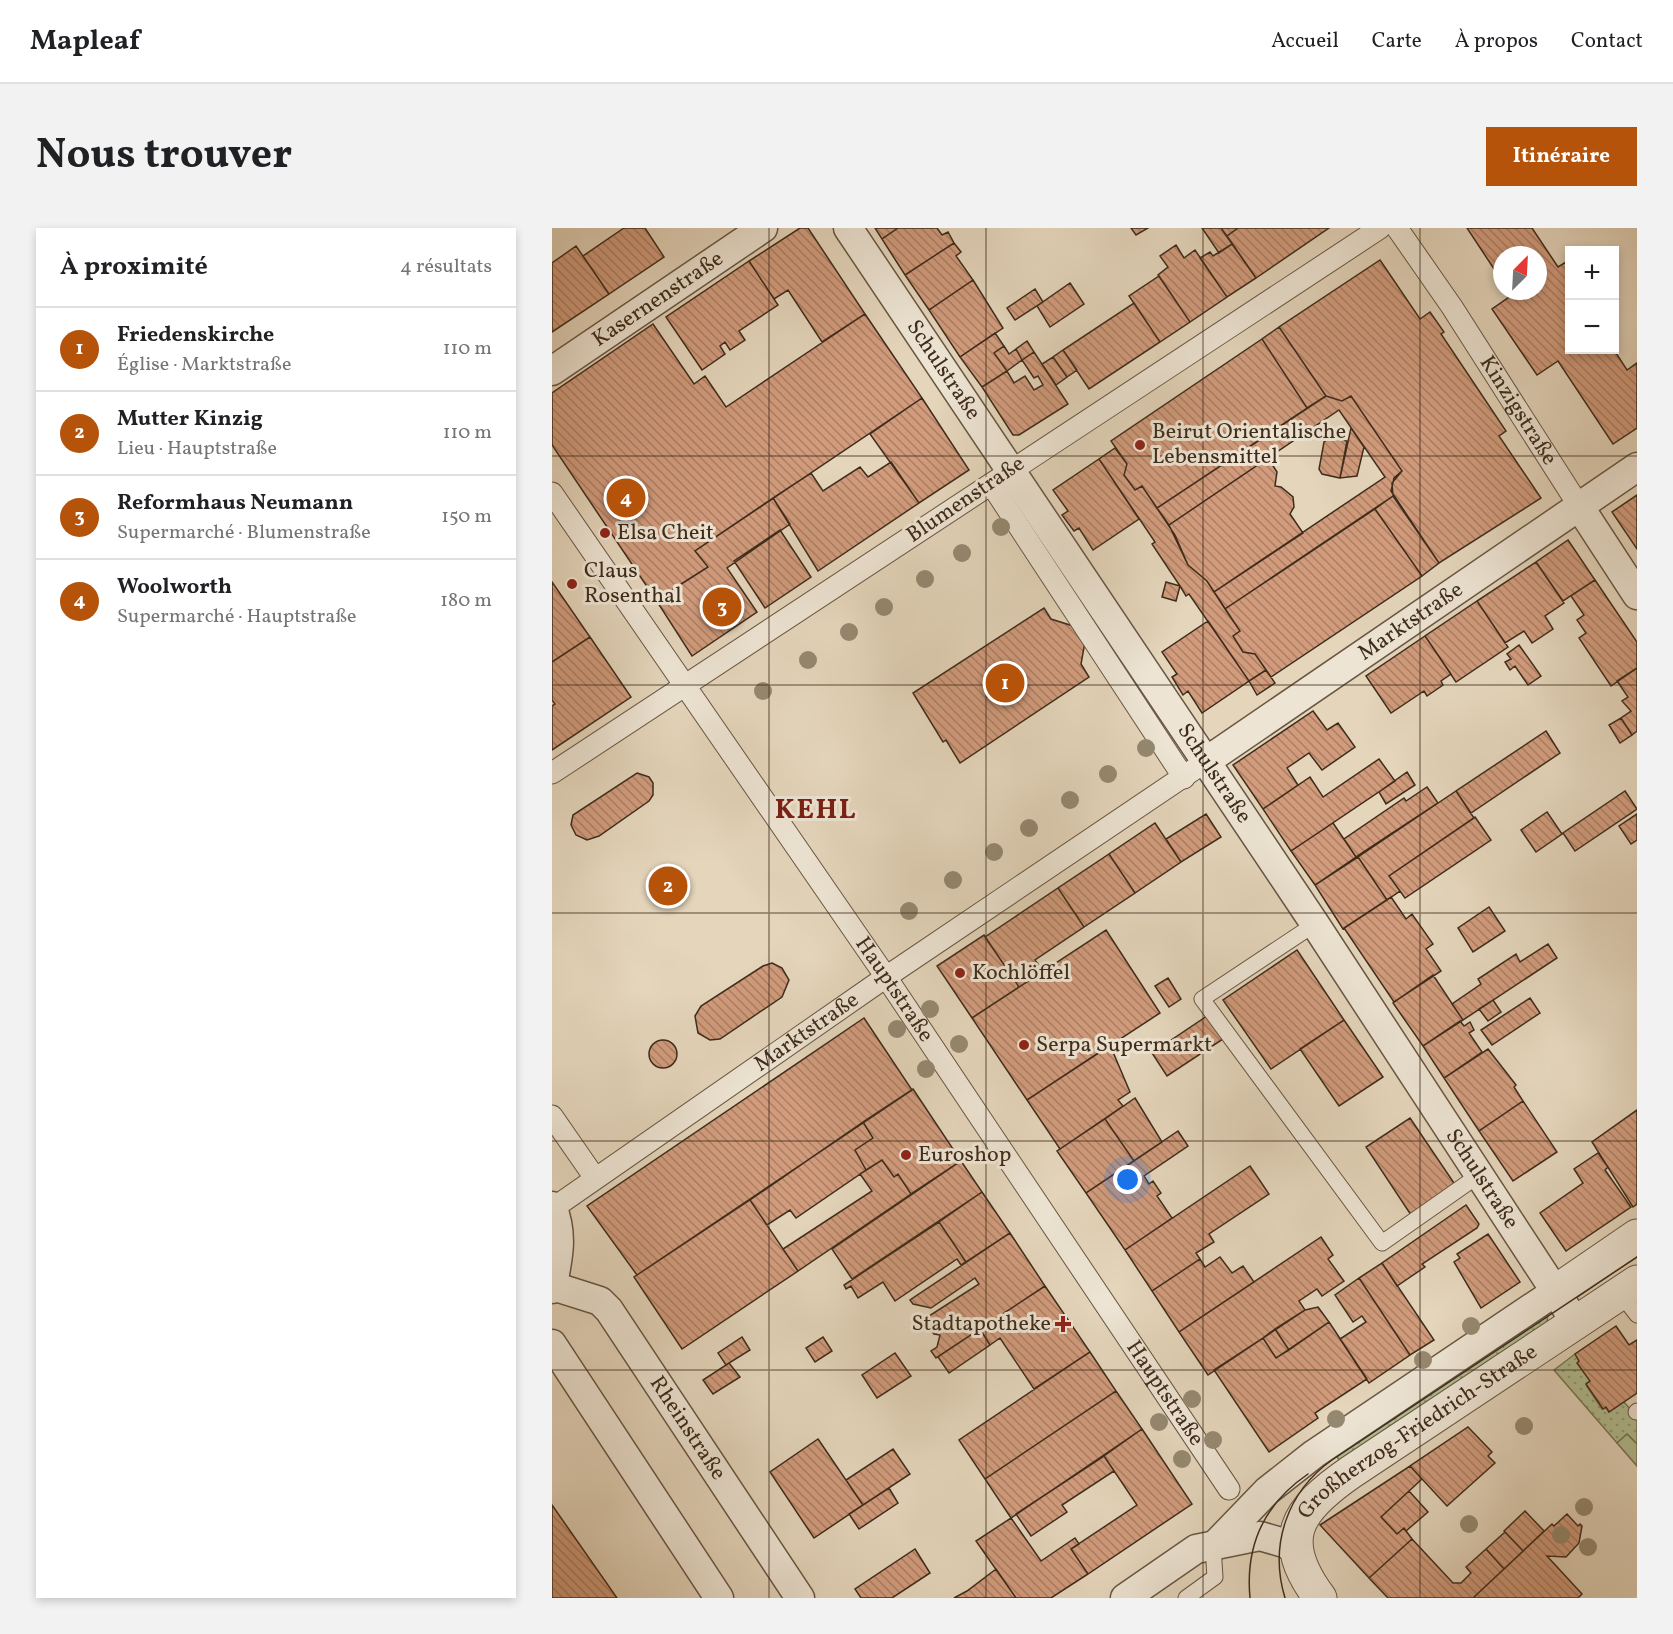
<!DOCTYPE html>
<html lang="fr">
<head>
<meta charset="utf-8">
<style>
  :root { --surface:#fff; --page:#f2f2f2; --text:#202124; --muted:#757577; --line:#e0e0e0; --accent:#b45309 }
  body { margin:0; font-family:Vollkorn,serif; background:var(--page); color:var(--text) }
  .controls { position:absolute; right:18px; top:18px; display:grid; overflow:hidden; border-radius:0px; box-shadow:0 3px 9px #0003 }
  .controls button { width:54px; height:54px; display:grid; place-items:center; padding:0; border:0; border-bottom:2px solid var(--line); background:var(--surface); color:var(--text); font:30px sans-serif }
  .compass { position:absolute; left:941px; top:18px; width:54px; height:54px; border-radius:50%; background:var(--surface); box-shadow:0 3px 9px #0003; rotate:24deg }
  .you { position:absolute; left:576px; top:952px; width:21px; height:21px; margin:-15px; border:4px solid #fff; border-radius:50%; background:#1a73e8; box-shadow:0 0 0 9px #1a73e833 }
  .badge { display:grid; place-items:center; width:39px; height:39px; border-radius:50%; background:var(--accent); color:#fff; font-size:20px; font-weight:700 }
  .pin { position:absolute; translate:-50% -50%; border:3px solid #fff; box-shadow:0 2px 6px #0006 }
  .list { margin:0; padding:0; list-style:none }
  h2 { display:flex; justify-content:space-between; align-items:center; height:78px; margin:0; padding:0 24px; font-size:26px }
  h2 small { font-size:20px; font-weight:400; color:var(--muted) }
  .list li { display:grid; grid-template-columns:39px 1fr auto; gap:18px; align-items:center; box-sizing:border-box; height:84px; padding:0 24px; border-top:2px solid var(--line) }
  .list b { display:block; font-size:22px; white-space:nowrap }
  .list p { margin:0; font-size:20px; white-space:nowrap; color:var(--muted) }
  .list em { font-size:20px; font-style:normal; color:var(--muted) }
  .map { position:relative; flex:none; width:1085px; height:1370px; overflow:hidden; border-radius:0px }
  header { display:flex; align-items:center; gap:36px; box-sizing:border-box; height:84px; padding:0 30px; background:var(--surface); border-bottom:2px solid var(--line) }
  header strong { font-size:28px }
  nav { display:flex; gap:33px; margin-inline-start:auto; font-size:21px }
  .intro { display:flex; align-items:center; justify-content:space-between; box-sizing:border-box; height:144px; padding:0 36px }
  h1 { margin:0; font-size:42px }
  .button { padding:15px 27px; border-radius:0px; background:var(--accent); color:#fff; font-size:21px; font-weight:700 }
  main { display:flex; gap:36px; padding:0 36px }
  aside { flex:1; background:var(--surface); border-radius:0px; box-shadow:0 3px 9px #0003 }
  .map>svg:first-child { display:block }
</style>
</head>
<body>
<header>
<strong>Mapleaf</strong>
<nav><a>Accueil</a><a>Carte</a><a>À propos</a><a>Contact</a></nav>
</header>
<div class="intro"><h1>Nous trouver</h1><a class="button">Itinéraire</a></div>
<main>
<aside>
<h2>À proximité<small>4 résultats</small></h2>
<ul class="list">
<li><span class="badge">1</span><div><b>Friedenskirche</b><p>Église · Marktstraße</p></div><em>110 m</em></li>
<li><span class="badge">2</span><div><b>Mutter Kinzig</b><p>Lieu · Hauptstraße</p></div><em>110 m</em></li>
<li><span class="badge">3</span><div><b>Reformhaus Neumann</b><p>Supermarché · Blumenstraße</p></div><em>150 m</em></li>
<li><span class="badge">4</span><div><b>Woolworth</b><p>Supermarché · Hauptstraße</p></div><em>180 m</em></li>
</ul>
</aside>
<div class="map">
<svg width="1085" height="1370" viewBox="0 0 1085 1370">
  <defs>
    <pattern id="grass-dots" width="8" height="8" patternUnits="userSpaceOnUse" patternTransform="scale(1.5)"><rect width="8" height="8" fill="#b2be92"/><path d="M2 2h.1M6 6h.1" fill="none" stroke="#929b76" stroke-width="1.8" stroke-linecap="round"/></pattern>
    <pattern id="building-back-hatch" width="6" height="6" patternUnits="userSpaceOnUse" patternTransform="scale(1.5)"><rect width="6" height="6" fill="#d19b7c"/><path d="M-1 5l2 2M0 0l6 6M5-1l2 2" fill="none" stroke="#ab7f65"/></pattern>
  </defs>
  <rect width="100%" height="100%" fill="#e4d5bb"/>
  <filter id="stains"><feTurbulence type="fractalNoise" baseFrequency=".00333" numOctaves="4"/><feColorMatrix values="0 0 0 0 .2 0 0 0 0 .09 0 0 0 0 .02 0 0 0 .5 -.17"/></filter>
  <radialGradient id="worn" r=".72"><stop offset=".6" stop-color="#630" stop-opacity="0"/><stop offset="1" stop-color="#630" stop-opacity=".3"/></radialGradient>
  <path fill="url(#grass-dots)" stroke="#787556" stroke-width="1.5" d="M997,1078l-3,24 -203,136 -11,-17z
    M1023,1126l15,27 -4,4 16,24 4,-2 3,5 15,-10 13,15v27l-10,-10 -10,9 -63,-73z"/>
  <path fill="#b2be92" stroke="#787556" stroke-width="1.5" d="M1075,1206l10,10v22l-20,-23z"/>
  <path fill="url(#building-back-hatch)" stroke="#3e2c1b" stroke-width="1.5" d="M72,0h21l19,29 -55,37 -26,-38z
    M248,0h8l57,86 -43,28 -34,-52 -14,9 -25,-38z
    M323,0h23l-16,11z
    M346,0h39l5,7 6,-3 6,11 -49,32 -23,-36z
    M579,0h17l-12,7z
    M650,0h19l11,16 -13,9z
    M669,0h17l-11,8z
    M686,0h91l-73,50 -29,-42z
    M915,0h65l26,39 8,-5 3,6v82h45l13,20 10,-7v65l-24,16 -55,-83 -21,14 -45,-66 20,-14 -3,-4h29v-36h-36v26z
    M402,15l7,9 -5,4 17,24 -44,30 -24,-35z
    M680,16l24,34 -29,19 -27,-39 10,-6 3,4z
    M624,17l8,13 11,-8 32,47 -37,25 -32,-47 10,-8 -8,-11z
    M24,18l33,48 -57,38v-69z
    M828,32l40,59 10,-7 14,20 -3,2 65,97 -7,5 42,62 -102,65 -48,-72 3,-13 8,-7 -51,-75 -9,5 -16,-5 -47,-69z
    M197,33l29,44 -39,26 6,9 -15,10 -5,-8 -5,4 5,8 -23,16 -36,-53z
    M607,48l31,46 -30,20 -31,-46z
    M421,52l30,48 -43,29 -31,-47z
    M518,55l14,21 -34,23 -13,-21z
    M483,61l8,13 -28,18 -8,-12z
    M582,75l26,39 -71,47 -26,-39z
    M313,86l57,84 -227,153 13,16 -52,33 -104,-155v-52l101,-69 41,60 11,-8 21,31z
    M727,99l47,69 -19,12 -45,-69z
    M443,105l9,13 -10,7 13,18 -25,16 -22,-30z
    M710,111l45,69 -150,100 -15,-22 -7,4 -11,-15 3,-11 -16,-23z
    M475,113l7,11 -12,8 -6,-11z
    M452,118l5,8 7,-5 6,11 -15,11 -13,-18z
    M511,122l14,20 -10,7 -14,-20z
    M482,124l34,52 -49,31h-6l-31,-48 25,-16 7,12 11,-7 9,14 9,-5 -5,-9 -4,2 -12,-18z
    M501,129l14,20 -11,8 -14,-21z
    M774,168l16,5 9,-5 51,75 -10,12 1,13 -168,113 -11,-17 171,-115 -46,-67 -170,115 -12,-17z
    M370,170l47,72 -50,33 -49,-69z
    M799,200l13,19 -7,29 -17,2z
    M778,210l17,3 -7,37 -18,-4 -3,-5 5,-27z
    M563,220l12,16 -3,11 11,15 7,-4 33,49 13,30 19,16 33,50 -7,5 10,16 12,2 11,16 -17,11 -60,-87 -3,2 -6,-10 -28,-42 3,-2 -56,-83z
    M716,230l9,14 -2,14 6,1 12,10 1,10 -4,7 13,19 -89,59 -7,-11 -19,-16 -19,-40z
    M547,231l40,60 -46,31 -14,-22 -5,3 -12,-16 6,-4 -15,-21z
    M339,234l28,41 -101,68 -45,-73 38,-25 12,18 37,-24 8,10z
    M1085,267v54l-25,-37z
    M841,268l46,67 -17,13 -47,-67z
    M221,270l17,26 -63,44 30,44 -65,44 -36,-56 52,-33 -13,-16z
    M823,281l47,67 -151,101 -16,-23 -12,-2 -10,-16 7,-5 -15,-22z
    M228,302l31,47 -46,31 -31,-47z
    M1016,312l27,40 -32,21 -27,-39z
    M984,334l28,41 -19,13 8,13 -21,14 -8,-12 -19,12 -28,-42z
    M1043,352l42,62v26l-26,18 -32,-48 7,-5 -9,-13 7,-5 -13,-19z
    M0,354l38,55 -38,25z
    M614,354l14,4 -4,15 -14,-4z
    M925,373l31,46 -52,35 -31,-46z
    M492,380l7,11 22,7 12,16 -4,22 8,13 -129,86 -14,-23 -3,2 -30,-49z
    M656,393l41,60 -47,32 -14,-22 -5,4 -11,-18 5,-3 -15,-22z
    M873,408l26,38 -10,7 2,4 -16,11 -3,-5 -33,22 -25,-37z
    M38,409l41,60 -79,53v-44l3,-2 -3,-4v-38z
    M967,417l22,31 -13,9 -13,-19 -5,4 -5,-8 6,-3 -4,-5z
    M1085,440v63l-5,4 -11,-17 10,-7 -9,-10 6,-4 -11,-16z
    M714,442l9,13 -18,12 -8,-14z
    M761,483l14,19 11,-7 17,24 -33,23 -13,-17 -22,15 11,17 -35,24 -30,-44z
    M1069,490l11,17 -12,8 -11,-18z
    M994,503l14,22 -89,60 -15,-22z
    M827,531l16,22 -104,70 -28,-42 47,-32 13,20z
    M855,544l8,13 -29,19 -7,-12z
    M85,545l12,4 4,6v12l-4,6 -50,35 -12,4 -11,-5 -5,-10 2,-10z
    M875,559l11,16 -82,54 -12,-18 60,-41 2,3z
    M904,563l18,27 -85,58 11,15 -13,9 -29,-43z
    M1073,563l12,18 -62,42 -12,-18z
    M995,584l15,22 -26,18 -15,-22z
    M654,586l15,23 -40,25 -15,-23z
    M1085,586v26l-6,4 -12,-18z
    M923,589l16,23 -86,58 -16,-22z
    M603,595l26,39 -46,31 -26,-39z
    M781,595l23,34 -41,28 -24,-34z
    M557,626l26,39 -51,34 -26,-39z
    M806,629l29,43 -44,29 -28,-44z
    M506,660l26,39 -49,33 8,11 -24,16 -34,-50z
    M839,669l15,22 6,-5 21,30 -7,5 15,22 -47,31 -50,-74z
    M937,679l16,24 -32,21 -15,-24z
    M554,702l54,83 -133,87 -55,-82z
    M432,707l35,52 -47,31 -35,-52z
    M996,716l9,14 -94,62 -11,-16 29,-20 -3,-5 38,-25 4,8z
    M745,722l47,70 -73,49 -48,-69z
    M220,735l10,5 7,12 -7,17 -62,42 -10,1 -12,-7 -3,-17 6,-10 62,-40z
    M881,747l30,45 -40,26 -30,-43z
    M616,750l13,21 -12,8 -14,-21z
    M978,770l10,15 -48,32 -11,-15z
    M941,772l8,12 -13,9 -9,-12z
    M655,788l16,23 -56,37 -15,-23z
    M312,790l48,72 -275,185 -50,-69z
    M792,792l39,57 -44,29 -39,-57z
    M908,793l4,5 6,-4 4,8 -5,3 13,19 -38,26 -21,-32z
    M97 826a14 14 0 1 1 28 0a14 14 0 1 1-28 0Z
    M558,817l20,47 -12,8 5,6 -63,43 -33,-49z
    M936,821l28,36 -2,2 9,14 -44,30 -35,-53z
    M361,861l48,72 -50,33 -13,-20 -4,3 -12,-17 -16,10 -11,-20 18,-12 -10,-16z
    M583,870l27,44 -28,19 -29,-42z
    M971,873l34,51 -44,29 -34,-50z
    M1085,882v94l-4,3 -41,-65z
    M858,890l46,68 -45,29 -45,-68z
    M553,891l29,42 -48,32 -29,-42z
    M311,894l10,16 -18,12 11,20 -70,48 -6,-8 -23,15 -17,-25z
    M626,903l10,15 -44,30 5,8 4,-3 8,12 -4,3 15,22 -47,32 -39,-57z
    M1046,925l10,14 -3,3 26,37 -65,44 -26,-38 43,-30 -9,-14z
    M330,932l12,17 4,-3 13,20 -113,77 -15,-22 89,-58 -12,-17z
    M409,933l21,31 -130,87 -20,-30z
    M698,938l19,28 -60,40 5,8 -18,11 4,6 -48,32 -27,-41z
    M430,964l28,41 -44,29 -27,-40z
    M198,972l48,71 -116,78 -48,-72z
    M914,977l13,19 -2,4 -55,36 3,3 -28,19 -15,-23z
    M387,994l27,40 -5,3 -4,-6 -62,42 -12,-19 -25,16 -7,-12 -5,3 -2,-4z
    M458,1005l35,53 -109,72 -5,-7 6,-4 3,-12 -6,-1 -7,-10 2,-8 50,-32 -4,-6 -44,30 -18,-4 -3,-4z
    M936,1006l32,48 -39,26 -27,-46 6,-4 -3,-4z
    M769,1009l12,18 -5,4 16,22 -22,15 -5,-7 -18,12 6,9 -97,65 -29,-43z
    M668,1029l12,16 11,-7 11,16 -75,50 -27,-41 48,-32 5,8z
    M830,1035l52,77 -24,15 -51,-77z
    M807,1050l51,77 -41,28 -29,-44 26,-17 -4,-6 -9,6 -18,-27z
    M493,1058l45,66 -56,37 -34,-51 -10,7 -10,-16z
    M766,1079l11,15 -40,28 -14,-21 30,-19z
    M777,1094l38,57 -52,34 3,5 -49,34 -55,-82 49,-32 13,20z
    M1064,1098l13,19 8,-5v53l-28,19 -3,-5 -3,2 -17,-25 4,-3 -13,-18 2,-2 -4,-7z
    M428,1101l10,16 -41,28 -11,-16z
    M723,1101l14,21 -13,8 -13,-20z
    M190,1109l8,13 -24,15 -8,-12z
    M271,1109l9,14 -17,11 -9,-14z
    M538,1124l26,39 -131,88 -26,-39z
    M343,1125l16,23 -34,22 -15,-23z
    M177,1135l11,14 -27,17 -10,-14z
    M564,1163l26,38 -131,89 -26,-39z
    M916,1199l24,25 -4,4 7,7 -48,43 -37,-40z
    M590,1201l50,75 -104,70 -17,-25 66,-44 -33,-49z
    M266,1211l45,66 -49,33 -44,-66z
    M341,1221l17,25 -47,31 -17,-25z
    M552,1228l10,15 -52,34 5,7 -36,24 -15,-22z
    M858,1238l12,13 -41,38 16,17 7,-6 8,11 -43,39 -49,-53z
    M337,1260l9,15 -39,26 -10,-15z
    M857,1263l19,21 -22,19 -2,-3 -7,6 -16,-17z
    M0,1277l65,93h-65z
    M973,1283l19,20 -21,20 -19,-20z
    M1015,1286l11,12 2,-2 2,2 -3,17 -13,14 -19,-1 35,38 -4,4h-105l79,-74 2,2z
    M459,1290l30,43 34,-23 4,6 -8,5 17,25 -37,24h-35l-40,-57z
    M953,1304l18,19 -19,18 -18,-20z
    M860,1311l41,44h8l10,-10 -5,-6 20,-18 18,20 -31,29h-85l-19,-20z
    M363,1321l15,24 -38,25h-31l-6,-9z
    M444,1341l20,29h-62l13,-7z"/>
  <g fill="none" stroke-linecap="round" stroke-linejoin="round">
    <defs>
      <path id="service" d="M763,696l-113,75 180,244 97,-68
        M1068,1065l17,22
        M1084,1184l1,-1
        M634,1370l29,-21 -2,-30"/>
      <g id="pedestrian">
        <path id="s1" d="M845,0l55,79 127,199"/>
        <path d="M439,256l193,294"/>
        <path id="s2" d="M0,265l334,484 343,512"/>
        <path d="M0,545l828,-545"/>
        <path d="M0,888l43,62"/>
        <path id="s3" d="M0,981l334,-232 319,-215"/>
      </g>
      <g id="minor">
        <path id="s4" d="M296,0l467,696 261,399"/>
        <path id="s5" d="M0,143l211,-143"/>
        <path d="M1027,278l58,89"/>
        <path id="s6" d="M653,534l432,-295"/>
        <path d="M0,978c12,29 6,53 0,83"/>
        <path id="s7" d="M1,1058l47,15 9,9 191,288"/>
        <path d="M0,1116l167,254"/>
        <path d="M661,1319l54,-56 47,-37 241,-162"/>
        <path d="M573,1370l71,-49 64,-13 24,7 11,6"/>
      </g>
      <g id="tertiary">
        <path d="M1003,1064l82,-56"/>
        <path id="s8" d="M768,1370c-44,-59 -24,-88 31,-126l286,-190"/>
      </g>
    </defs>
    <use href="#service" stroke="#685643" stroke-width="17"/>
    <use href="#pedestrian" stroke="#685643" stroke-width="23"/>
    <use href="#minor" stroke="#685643" stroke-width="31"/>
    <use href="#tertiary" stroke="#685643" stroke-width="35"/>
    <use href="#service" stroke="#ede4d3" stroke-width="15"/>
    <use href="#pedestrian" stroke="#ede4d3" stroke-width="21"/>
    <use href="#minor" stroke="#ede4d3" stroke-width="28"/>
    <use href="#tertiary" stroke="#ede4d3" stroke-width="33"/>
    <path stroke="#3e2c1b" stroke-width="1.5" d="M698,1370c-5,-53 14,-94 58,-124
      M733,1370c-16,-53 2,-106 47,-138l305,-203"/>
  </g>
  <g fill="#958870">
    <circle cx="449" cy="299" r="9"/>
    <circle cx="410" cy="325" r="9"/>
    <circle cx="373" cy="351" r="9"/>
    <circle cx="332" cy="379" r="9"/>
    <circle cx="297" cy="404" r="9"/>
    <circle cx="256" cy="432" r="9"/>
    <circle cx="211" cy="463" r="9"/>
    <circle cx="594" cy="520" r="9"/>
    <circle cx="556" cy="546" r="9"/>
    <circle cx="518" cy="572" r="9"/>
    <circle cx="477" cy="600" r="9"/>
    <circle cx="442" cy="624" r="9"/>
    <circle cx="401" cy="652" r="9"/>
    <circle cx="357" cy="683" r="9"/>
    <circle cx="378" cy="781" r="9"/>
    <circle cx="345" cy="801" r="9"/>
    <circle cx="407" cy="816" r="9"/>
    <circle cx="374" cy="841" r="9"/>
    <circle cx="919" cy="1098" r="9"/>
    <circle cx="871" cy="1132" r="9"/>
    <circle cx="640" cy="1171" r="9"/>
    <circle cx="784" cy="1191" r="9"/>
    <circle cx="607" cy="1194" r="9"/>
    <circle cx="972" cy="1198" r="9"/>
    <circle cx="661" cy="1212" r="9"/>
    <circle cx="630" cy="1231" r="9"/>
    <circle cx="1032" cy="1279" r="9"/>
    <circle cx="917" cy="1296" r="9"/>
    <circle cx="1009" cy="1307" r="9"/>
    <circle cx="1036" cy="1319" r="9"/>
  </g>
  <path fill="none" stroke="#3e2c1b" stroke-width="1.5" stroke-opacity="0.55" d="M217,0v1370M434,0v1370M651,0v1370M868,0v1370M0,228h1085M0,457h1085M0,685h1085M0,913h1085M0,1142h1085"/>
  <g fill="#8f2418" stroke="#ede4d3" stroke-width="2">
    <circle cx="588" cy="217" r="6"/>
    <circle cx="53" cy="305" r="6"/>
    <circle cx="20" cy="356" r="6"/>
    <circle cx="408" cy="745" r="6"/>
    <circle cx="472" cy="817" r="6"/>
    <circle cx="354" cy="927" r="6"/>
    <path d="M508 1087h6v6h6v6h-6v6h-6v-6h-6v-6h6z"/>
  </g>
  <g text-anchor="middle" dominant-baseline="central" stroke-width="6" stroke-linejoin="round" paint-order="stroke">
    <g font-size="22" fill="#3e2c1b" stroke="#ede4d3">
      <text stroke="none"><textPath href="#s5" startOffset="128">Kasernenstraße</textPath></text>
      <text stroke="none"><textPath href="#s4" startOffset="171">Schulstraße</textPath></text>
      <text stroke="none"><textPath href="#s1" startOffset="219">Kinzigstraße</textPath></text>
      <text transform="translate(414 272) rotate(-34)">Blumenstraße</text>
      <text stroke="none"><textPath href="#s6" startOffset="249">Marktstraße</textPath></text>
      <text stroke="none"><textPath href="#s4" startOffset="657">Schulstraße</textPath></text>
      <text stroke="none"><textPath href="#s2" startOffset="603">Hauptstraße</textPath></text>
      <text stroke="none"><textPath href="#s3" startOffset="310">Marktstraße</textPath></text>
      <text stroke="none"><textPath href="#s4" startOffset="1143">Schulstraße</textPath></text>
      <text stroke="none"><textPath href="#s2" startOffset="1089">Hauptstraße</textPath></text>
      <text stroke="none"><textPath href="#s7" startOffset="204">Rheinstraße</textPath></text>
      <text stroke="none"><textPath href="#s8" startOffset="232">Großherzog-Friedrich-Straße</textPath></text>
    </g>
    <g font-size="22" fill="#3e2c1b" stroke="#ede4d3" text-anchor="start">
      <text x="600" y="204">Beirut Orientalische<tspan x="600" dy="25">Lebensmittel</tspan></text>
      <text x="65" y="305">Elsa Cheit</text>
      <text x="32" y="343">Claus<tspan x="32" dy="25">Rosenthal</tspan></text>
      <text x="420" y="745">Kochlöffel</text>
      <text x="484" y="817">Serpa Supermarkt</text>
      <text x="366" y="927">Euroshop</text>
      <text x="499" y="1096" text-anchor="end">Stadtapotheke</text>
    </g>
    <g font-size="28" font-weight="bold" letter-spacing="1.5" fill="#7a1f14" stroke="#ede4d3">
      <text x="264" y="582">KEHL</text>
    </g>
  </g>
  <rect width="100%" height="100%" filter="url(#stains)"/>
  <rect width="100%" height="100%" fill="url(#worn)"/>
</svg>
<div class="controls">
<button>+</button>
<button>−</button>
</div>
<svg class="compass" viewBox="-18 -18 36 36"><path d="M0-13l5 13h-10z" fill="#e53935"/><path d="M0 13l5-13h-10z" fill="#757577"/></svg>
<div class="you"></div>
<div class="pin badge" style="left:453px;top:455px">1</div>
<div class="pin badge" style="left:116px;top:658px">2</div>
<div class="pin badge" style="left:170px;top:379px">3</div>
<div class="pin badge" style="left:74px;top:270px">4</div>
</div>
</main>
</body>
</html>
